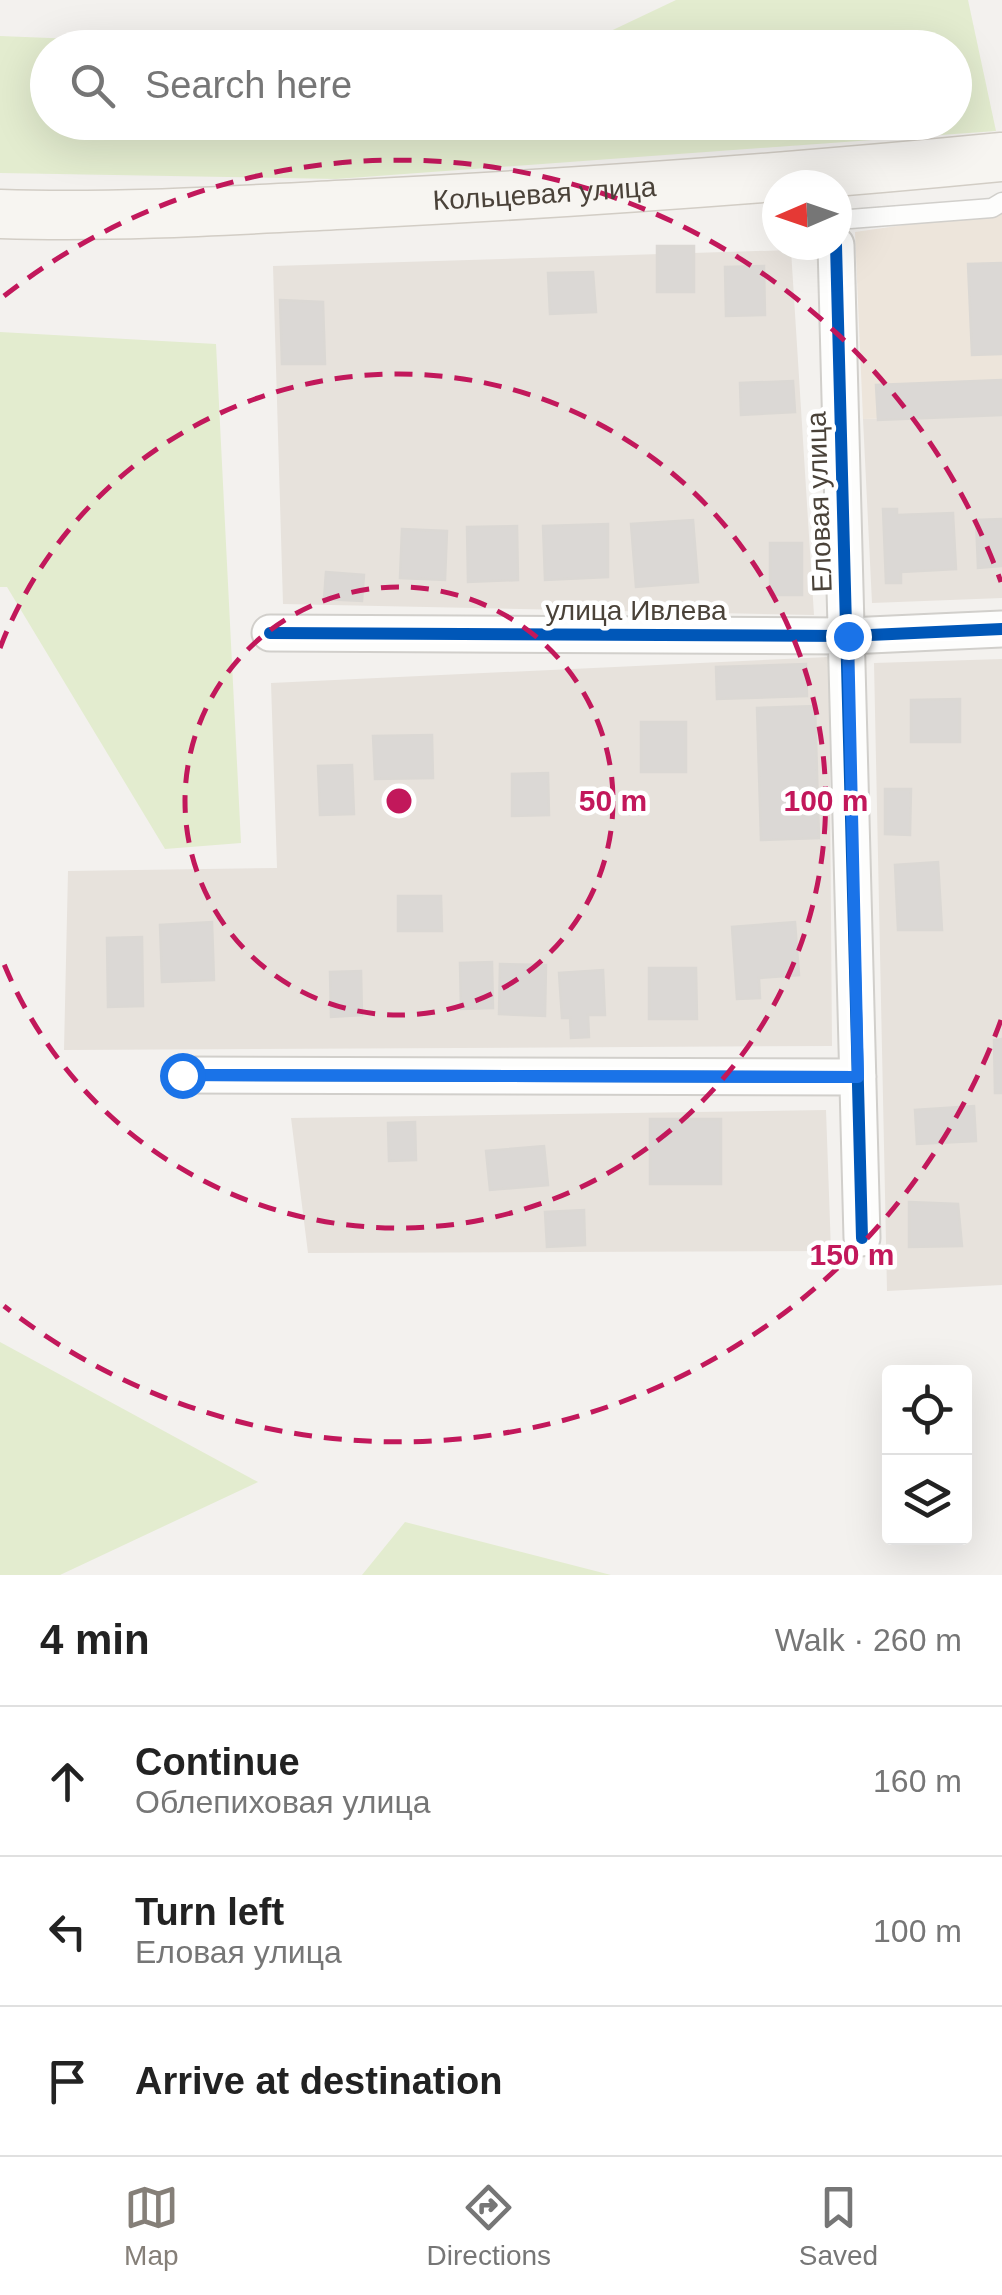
<!DOCTYPE html>
<html lang="en">
<head>
<meta charset="utf-8">
<style>
  :root { --surface:#fff; --page:#f6f6f6; --text:#222; --muted:#767676; --line:#e0e0e0; --accent:#857f78 }
  body { margin:0; font-family:Helvetica,sans-serif; background:var(--page); color:var(--text) }
  .controls { position:absolute; right:30px; bottom:30px; display:grid; overflow:hidden; border-radius:10px; box-shadow:0 10px 40px #0002 }
  .controls button { width:90px; height:90px; display:grid; place-items:center; padding:0; border:0; border-bottom:2px solid var(--line); background:var(--surface); color:var(--text); font:50px sans-serif }
  .compass { position:absolute; left:762px; top:170px; width:90px; height:90px; border-radius:50%; background:var(--surface); box-shadow:0 10px 40px #0002; rotate:268deg }
  .stop { position:absolute; width:30px; height:30px; margin:-22px; border:8px solid #1a73e8; border-radius:50%; background:#fff }
  .stop.end { background:#1a73e8; border-color:#fff; box-shadow:0 2px 10px #0008 }
  .list { margin:0; padding:0; list-style:none }
  h2 { display:flex; justify-content:space-between; align-items:center; height:130px; margin:0; padding:0 40px; font-size:42px }
  h2 small { font-size:32px; font-weight:400; color:var(--muted) }
  .list li { display:grid; grid-template-columns:65px 1fr auto; gap:30px; align-items:center; box-sizing:border-box; height:150px; padding:0 40px; border-top:2px solid var(--line) }
  .list b { display:block; font-size:38px; white-space:nowrap }
  .list p { margin:0; font-size:32px; white-space:nowrap; color:var(--muted) }
  .list em { font-size:32px; font-style:normal; color:var(--muted) }
  .icon { flex:none; width:55px; height:55px; fill:none; stroke:currentColor; stroke-width:2; stroke-linecap:round; stroke-linejoin:round }
  .map { position:relative; flex:none; width:1002px; height:1575px; overflow:hidden }
  .search { position:absolute; background:var(--surface); box-shadow:0 10px 40px #0002; left:30px; right:30px; top:30px; height:110px; display:flex; align-items:center; gap:25px; box-sizing:border-box; padding:0 35px; border-radius:55px; color:var(--muted); font-size:38px }
  .sheet { height:580px; background:var(--surface) }
  nav { display:flex; justify-content:space-around; align-items:center; box-sizing:border-box; height:140px; border-top:2px solid var(--line); background:var(--surface); font-size:28px; color:var(--muted) }
  nav a { display:grid; justify-items:center; gap:5px }
  nav .on { color:var(--accent) }
  .map>svg:first-child { display:block }
</style>
</head>
<body>
<div class="map">
<svg width="1002" height="1575" viewBox="0 0 1002 1575">
  <rect width="100%" height="100%" fill="#f3f1ee"/>
  <path fill="#e7e2dc" d="M791,250l23,365 -531,-11 -10,-338z
    M1002,415v183l-130,5 -9,-184z
    M829,657l3,389 -768,4 4,-179 209,-3 -6,-185z
    M1002,659v626l-115,6 -13,-628z
    M826,1110l5,141 -523,2 -17,-135z"/>
  <path fill="#ede5db" d="M1002,211v204l-139,4 -8,-187z"/>
  <path fill="#e3eccf" d="M676,0h292l28,131 -660,48 -336,-6v-137l277,11 -229,1v74h906v-74l-377,-1z
    M0,332l216,12 25,499 -76,6 -158,-262h-7z
    M0,1342l258,140 -198,93h-60z
    M405,1522l206,53h-249z"/>
  <path fill="#dbd8d5" stroke="#dbd8d4" stroke-width="2.5" d="M657,246h37v46h-37z
    M1002,263v91l-30,1 -4,-91z
    M764,266l1,49 -39,1 -1,-49z
    M593,272l3,40 -46,2 -2,-41z
    M280,300l43,2 2,62h-43z
    M1002,380v35l-124,5 -2,-35z
    M793,381l2,31 -54,3 -1,-32z
    M883,509h14v6l56,-2 3,56 -55,3v11h-15z
    M1002,519v47l-24,2 -2,-48z
    M693,520l5,62 -62,5 -5,-63z
    M608,524v53l-63,3 -2,-54z
    M517,526l1,54 -50,2 -1,-55z
    M402,529l45,2 -2,49 -45,-2z
    M770,543h32v52h-32z
    M326,572l38,3 -2,26 -38,-2z
    M806,664l1,32 -90,3 -1,-32z
    M960,699v43h-49v-42z
    M815,706l4,132 -58,2 -4,-132z
    M641,722h45v50h-45z
    M432,735l1,43 -58,1 -2,-43z
    M352,765l2,49 -34,1 -2,-49z
    M548,773l1,42 -37,1v-42z
    M885,789h26l-1,46 -25,-1z
    M938,862l4,68h-44l-3,-65z
    M398,896h43l1,35h-44z
    M212,922l2,58 -52,2 -2,-57z
    M795,922l4,53 -40,3 1,20 -23,1 -5,-72z
    M142,937l1,69 -35,1 -1,-69z
    M492,962l1,46 -32,1 -1,-46z
    M500,964l46,1 -1,51 -46,-2z
    M649,968h47l1,51h-48z
    M603,970l2,45h-17l1,22 -18,1 -1,-20h-8l-3,-45z
    M361,971l1,44 -31,2 -1,-45z
    M1002,1039v54h-7l-1,-53z
    M974,1106l2,35 -59,3 -2,-34z
    M650,1119h71v65h-71z
    M415,1122l1,38 -27,1 -1,-38z
    M544,1146l4,39 -58,5 -4,-39z
    M909,1202l49,2 4,42 -53,1z
    M584,1210l1,35 -38,2 -2,-35z"/>
  <g fill="none" stroke-linecap="round" stroke-linejoin="round">
    <defs>
      <path id="lane" d="M837,220l155,-12 10,-6"/>
      <path id="street" d="M836,245l26,993
        M270,633l578,3 154,-7
        M182,1075l676,2"/>
      <g id="secondary">
        <path id="s1" d="M0,214c119,4 238,-4 357,-10 215,-11 430,-26 645,-47"/>
      </g>
    </defs>
    <use href="#lane" stroke="#d1cfcb" stroke-width="21"/>
    <use href="#street" stroke="#d1cfcb" stroke-width="39"/>
    <use href="#secondary" stroke="#d2cdc5" stroke-width="51"/>
    <use href="#lane" stroke="#fdfdfc" stroke-width="18"/>
    <use href="#street" stroke="#fdfdfc" stroke-width="35"/>
    <use href="#secondary" stroke="#f7f5f1" stroke-width="48"/>
    <defs>
      <path id="cycleway" d="M836,245l26,993
        M270,633l578,3 154,-7
        M182,1075l676,2"/>
    </defs>
    <use href="#cycleway" stroke="#fff" stroke-width="19"/>
    <use href="#cycleway" stroke="#0057b8" stroke-width="12"/>
  </g>
  <g fill="none" stroke-linecap="round" stroke-linejoin="round">
    <path stroke="#1a73e8" stroke-width="12" d="M182,1075l676,2 -10,-441"/>
  </g>
  <g fill="none" stroke="#c2185b" stroke-width="5" stroke-dasharray="18 12">
    <circle cx="399" cy="801" r="214"/>
    <path d="M0 648A427 427 0 1 1 0 954"/>
    <path d="M1001 1020A641 641 0 0 1 4 1306M4 296A641 641 0 0 1 1001 582"/>
  </g>
  <g text-anchor="middle" dominant-baseline="central" stroke-width="9" stroke-linejoin="round" paint-order="stroke">
    <g font-size="28" fill="#4a4239" stroke="#fff">
      <text stroke="none"><textPath href="#s1" startOffset="545">Кольцевая улица</textPath></text>
      <text transform="translate(819 502) rotate(-92)">Еловая улица</text>
      <text x="636" y="610">улица Ивлева</text>
    </g>
  </g>
  <circle cx="399" cy="801" r="15" fill="#c2185b" stroke="#fff" stroke-width="5"/>
  <g font-size="30" text-anchor="middle" font-weight="bold" fill="#c2185b" stroke="#fff" stroke-width="9" stroke-linejoin="round" paint-order="stroke">
    <text x="613" y="811">50 m</text>
    <text x="826" y="811">100 m</text>
    <text x="852" y="1265">150 m</text>
  </g>
</svg>
<div class="controls">
<button><svg class="icon" aria-label="locate" viewBox="0 0 24 24"><circle cx="12" cy="12" r="6"/><path d="M12 2v4M12 18v4M2 12h4M18 12h4"/></svg></button>
<button><svg class="icon" aria-label="layers" viewBox="0 0 24 24"><path d="M12 4l9 5-9 5-9-5zM3 14l9 5 9-5"/></svg></button>
</div>
<svg class="compass" viewBox="-18 -18 36 36"><path d="M0-13l5 13h-10z" fill="#e53935"/><path d="M0 13l5-13h-10z" fill="#767676"/></svg>
<div class="stop" style="left:182px;top:1075px"></div>
<div class="stop end" style="left:848px;top:636px"></div>
<div class="search"><svg class="icon" aria-label="search" viewBox="0 0 24 24"><circle cx="10" cy="10" r="6"/><path d="M15 15l6 6"/></svg>Search here</div>
</div>
<section class="sheet">
<h2>4 min<small>Walk · 260 m</small></h2>
<ul class="list">
<li><svg class="icon" aria-label="ahead" viewBox="0 0 24 24"><path d="M12 20V5M6 11l6-6 6 6"/></svg><div><b>Continue</b><p>Облепиховая улица</p></div><em>160 m</em></li>
<li><svg class="icon" aria-label="left" viewBox="0 0 24 24"><path d="M17 20v-9H6M10 6l-5 5 5 5"/></svg><div><b>Turn left</b><p>Еловая улица</p></div><em>100 m</em></li>
<li><svg class="icon" aria-label="arrive" viewBox="0 0 24 24"><path d="M6 21V4h12l-3 4 3 4H6"/></svg><div><b>Arrive at destination</b></div></li>
</ul>
</section>
<nav>
<a class="on"><svg class="icon" aria-label="map" viewBox="0 0 24 24"><path d="M3 6l6-2 6 2 6-2v14l-6 2-6-2-6 2zM9 4v14M15 6v14"/></svg>Map</a>
<a><svg class="icon" aria-label="directions" viewBox="0 0 24 24"><path d="M12 3l9 9-9 9-9-9zM9 14v-3h6M13 9l2 2-2 2"/></svg>Directions</a>
<a><svg class="icon" aria-label="saved" viewBox="0 0 24 24"><path d="M7 4h10v16l-5-4-5 4z"/></svg>Saved</a>
</nav>
</body>
</html>
